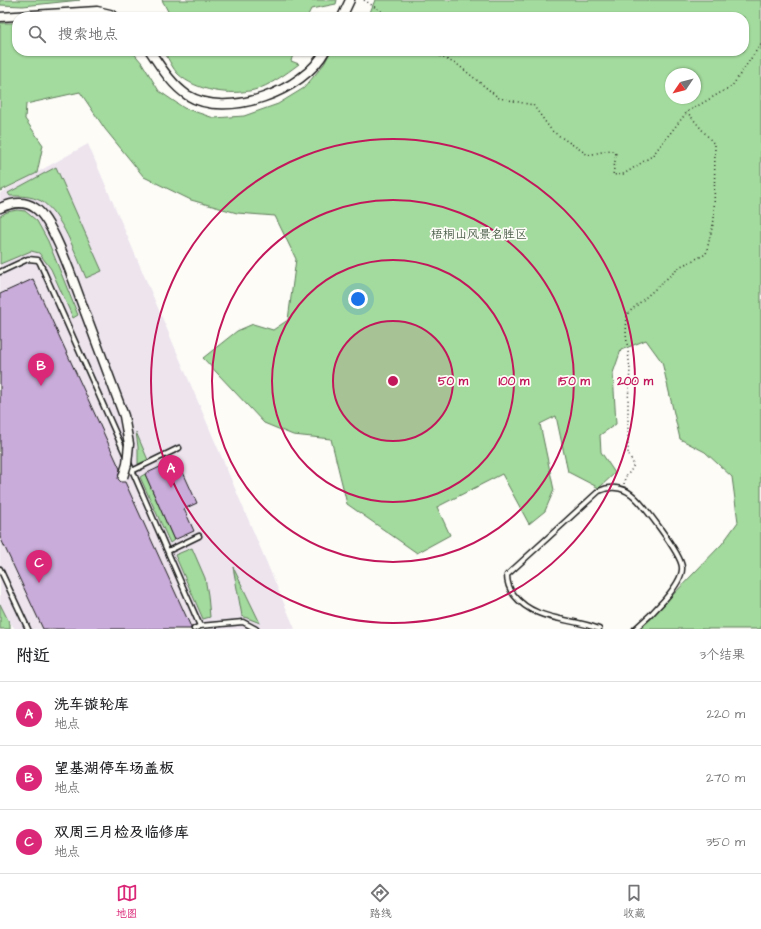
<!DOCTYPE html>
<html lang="zh">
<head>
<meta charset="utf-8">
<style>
  :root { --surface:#fff; --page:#f2f2f2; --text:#202124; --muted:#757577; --line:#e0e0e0; --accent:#db2777 }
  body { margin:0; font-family:"Architects Daughter","LXGW WenKai TC",sans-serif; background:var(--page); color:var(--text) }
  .compass { position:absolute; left:665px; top:68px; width:36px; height:36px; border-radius:50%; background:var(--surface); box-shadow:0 1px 3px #0004; rotate:235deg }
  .you { position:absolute; left:358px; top:299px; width:14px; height:14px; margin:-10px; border:3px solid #fff; border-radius:50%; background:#1a73e8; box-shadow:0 0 0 6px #1a73e833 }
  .badge { display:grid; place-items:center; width:26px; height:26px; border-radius:50%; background:var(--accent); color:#fff; font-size:13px; font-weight:700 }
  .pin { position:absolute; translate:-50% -33px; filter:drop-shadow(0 1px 2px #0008) }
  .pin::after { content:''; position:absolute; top:21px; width:14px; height:12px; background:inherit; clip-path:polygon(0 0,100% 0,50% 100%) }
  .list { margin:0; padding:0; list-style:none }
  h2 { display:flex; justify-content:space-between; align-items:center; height:52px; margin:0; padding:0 16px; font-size:17px }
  h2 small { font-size:13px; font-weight:400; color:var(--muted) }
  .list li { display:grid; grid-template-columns:26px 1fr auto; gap:12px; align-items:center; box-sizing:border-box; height:64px; padding:0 16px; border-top:1px solid var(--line) }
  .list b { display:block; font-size:15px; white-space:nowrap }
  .list p { margin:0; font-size:13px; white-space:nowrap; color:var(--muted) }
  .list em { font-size:13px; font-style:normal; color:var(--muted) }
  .icon { flex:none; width:22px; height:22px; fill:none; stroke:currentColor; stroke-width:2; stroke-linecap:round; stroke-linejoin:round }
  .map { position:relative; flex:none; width:761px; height:629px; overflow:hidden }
  .search { position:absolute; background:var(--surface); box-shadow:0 1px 3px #0004; left:12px; right:12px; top:12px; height:44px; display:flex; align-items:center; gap:10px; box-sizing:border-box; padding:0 14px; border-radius:16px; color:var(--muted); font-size:15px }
  .sheet { height:244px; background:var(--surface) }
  nav { display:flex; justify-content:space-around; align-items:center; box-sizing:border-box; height:56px; border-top:1px solid var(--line); background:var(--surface); font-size:11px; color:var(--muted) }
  nav a { display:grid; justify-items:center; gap:2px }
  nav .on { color:var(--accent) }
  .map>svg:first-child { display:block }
</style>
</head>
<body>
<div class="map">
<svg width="761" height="629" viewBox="0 0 761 629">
  <rect width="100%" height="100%" fill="#fdfcf7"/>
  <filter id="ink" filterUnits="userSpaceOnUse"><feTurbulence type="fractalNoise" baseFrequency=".025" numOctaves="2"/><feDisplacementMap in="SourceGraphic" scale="8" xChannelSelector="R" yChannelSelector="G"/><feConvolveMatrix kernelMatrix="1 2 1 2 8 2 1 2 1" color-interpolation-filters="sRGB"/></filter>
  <g filter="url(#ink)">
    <path fill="#ede4ee" d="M88,144l207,485h-280l-15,-20v-416z"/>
    <path fill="#a3da9d" stroke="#607b5c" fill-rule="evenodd" d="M0,0h80l-57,6 -23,-1z
      M162,0h175l-1,4 -25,5 -4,8h-136z
      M375,0h386v629h-121l82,-85 16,-22 -6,-45 -27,-25 -25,-13 -18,-77 -16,-22 -25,10 -8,23 3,51 -16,11 1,17 14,21 -16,15 -31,-16 -12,-56 -16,8 14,66 -9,21 -16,13 -27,-50 -65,33 13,28 -33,18 -70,-49 -16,-65 -38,-4 -29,-12 -61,-65 34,-27 16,-7 20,6 15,-10 8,-61 -21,-43 -38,-3 -46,-13 -47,-23 -39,-48 -25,-37 -54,12 -1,15 18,26 -6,28 -37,18v-168h17v28h115l10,12 17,28 25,17 30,10 30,-2 34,-12 26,-16 20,-24 7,-13h413v-34h-394l1,-1 18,-1zM671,74h24v24h-24z
      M168,51h126l-3,10 8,3c-13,10 -30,22 -45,26 -24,6 -58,1 -76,-16 -5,-5 -9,-14 -13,-21z
      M56,167l46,104 -16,7c-9,-21 -25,-66 -45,-77 -10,-5 -20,-5 -31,-5l-2,-3z
      M17,210l8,1 12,10 11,20 30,74 -5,3 -22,-49 -12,-16 -8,-2 -31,13v-48l7,-4z
      M136,432l12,28 -10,4v-17z
      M145,474l29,66 -4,3 -30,-66z
      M192,548l13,30 3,17 2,22 -7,2 -28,-64z
      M233,567l27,56 -18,-7z
      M0,604l10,20v5h-10z"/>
    <path fill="#c9acd9" stroke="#1c1c1c" d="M33,279l87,190 -2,10 3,3h4l66,145v2h-148l-43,-92v-243z
      M177,459l20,44 -13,6 10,22 -20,9 -29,-66z"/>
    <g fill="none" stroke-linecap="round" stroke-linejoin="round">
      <defs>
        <path id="service" d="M0,272l28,-13 10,1 2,3 86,193
          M129,463l71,163 -6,3
          M132,471l47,-23
          M168,551l31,-15
          M0,569l28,60
          M200,626l43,-4 13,7
          M599,629c-29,-12 -64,-7 -85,-34 -5,-6 -7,-12 -7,-20l92,-84c11,-5 23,-4 32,3 11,8 50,60 51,73 2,17 -34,51 -47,62"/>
        <path id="minor" d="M0,17l97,-6 13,3 5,3
          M342,17l8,-17
          M150,51c11,16 21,33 37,44 40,25 117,-4 138,-44
          M0,208c11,-5 24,-8 35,0 19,12 41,81 50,104"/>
      </defs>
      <use href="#service" stroke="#1c1c1c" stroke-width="7"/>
      <use href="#minor" stroke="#1c1c1c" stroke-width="11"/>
      <path stroke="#1c1c1c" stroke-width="1.5" stroke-dasharray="1 3" stroke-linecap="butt" d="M364,0l26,17
        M429,51l29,14 41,33 34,7 19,26 36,24 23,-5 5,4 -3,21 11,-1 28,-18 35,-44 45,-26 29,-42
        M624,484l1,-7 5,-5 4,-7 -6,-11v-52l2,-33 -4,-35 1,-20 54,-48 25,-12 8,-34 1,-75 -28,-33"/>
      <use href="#service" stroke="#fdfcf7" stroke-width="4"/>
      <use href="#minor" stroke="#fdfcf7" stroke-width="8"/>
      <defs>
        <path id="minor-bridge" d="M85,312l39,104 5,28 -2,20 -4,13"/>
      </defs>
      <use href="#minor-bridge" stroke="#1c1c1c" stroke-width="11" stroke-linecap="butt"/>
      <use href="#minor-bridge" stroke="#fdfcf7" stroke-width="8"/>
    </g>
  </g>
  <circle cx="393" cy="381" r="60" fill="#c2185b" fill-opacity=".12"/>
  <g fill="none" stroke="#c2185b" stroke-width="2">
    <circle cx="393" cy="381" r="60"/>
    <circle cx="393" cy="381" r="121"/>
    <circle cx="393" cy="381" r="181"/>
    <circle cx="393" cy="381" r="242"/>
  </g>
  <g text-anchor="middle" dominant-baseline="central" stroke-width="3.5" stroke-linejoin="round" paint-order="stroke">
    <g font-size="12" fill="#4b5e49" stroke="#fdfcf7">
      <text x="479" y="234">梧桐山风景名胜区</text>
    </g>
  </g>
  <circle cx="393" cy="381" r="6" fill="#c2185b" stroke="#fdfcf7" stroke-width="2"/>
  <g font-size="12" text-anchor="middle" font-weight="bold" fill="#c2185b" stroke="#fdfcf7" stroke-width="3.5" stroke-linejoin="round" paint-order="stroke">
    <text x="453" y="385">50 m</text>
    <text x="514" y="385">100 m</text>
    <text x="574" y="385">150 m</text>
    <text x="635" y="385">200 m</text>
  </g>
</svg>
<svg class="compass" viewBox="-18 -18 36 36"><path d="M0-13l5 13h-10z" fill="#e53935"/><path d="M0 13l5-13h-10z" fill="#757577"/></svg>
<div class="you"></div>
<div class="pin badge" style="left:171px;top:488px">A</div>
<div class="pin badge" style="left:41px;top:386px">B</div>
<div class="pin badge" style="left:39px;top:583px">C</div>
<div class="search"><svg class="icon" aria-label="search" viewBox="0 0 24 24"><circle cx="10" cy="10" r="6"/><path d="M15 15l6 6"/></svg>搜索地点</div>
</div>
<section class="sheet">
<h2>附近<small>3个结果</small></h2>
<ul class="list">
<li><span class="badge">A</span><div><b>洗车镟轮库</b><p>地点</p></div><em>220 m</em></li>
<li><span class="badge">B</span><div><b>望基湖停车场盖板</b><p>地点</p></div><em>270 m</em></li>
<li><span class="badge">C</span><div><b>双周三月检及临修库</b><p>地点</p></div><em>350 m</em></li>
</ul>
</section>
<nav>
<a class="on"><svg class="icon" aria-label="map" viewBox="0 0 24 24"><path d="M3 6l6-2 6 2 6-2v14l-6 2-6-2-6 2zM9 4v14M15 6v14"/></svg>地图</a>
<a><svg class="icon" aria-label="directions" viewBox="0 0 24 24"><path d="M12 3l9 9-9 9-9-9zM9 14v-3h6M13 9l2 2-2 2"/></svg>路线</a>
<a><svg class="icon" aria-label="saved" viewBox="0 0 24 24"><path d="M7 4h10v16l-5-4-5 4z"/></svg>收藏</a>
</nav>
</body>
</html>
